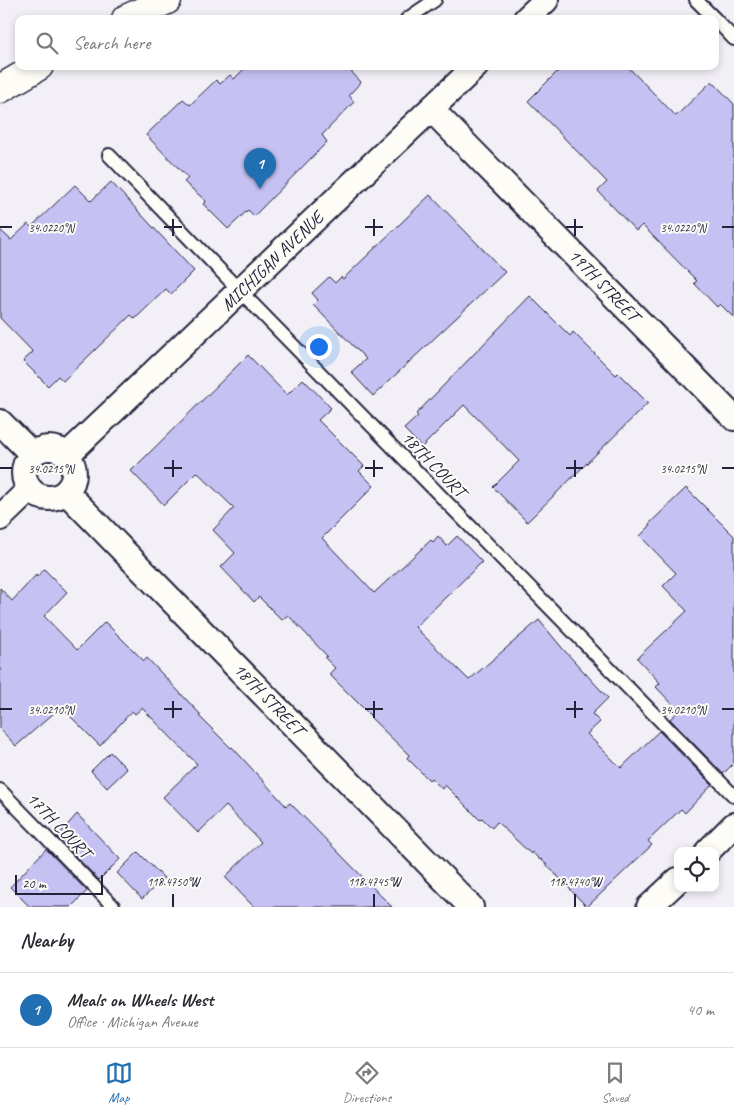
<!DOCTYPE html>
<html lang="en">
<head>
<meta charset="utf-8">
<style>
  :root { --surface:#fff; --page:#f7f7f7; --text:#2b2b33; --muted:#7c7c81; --line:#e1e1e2; --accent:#1f6fb2 }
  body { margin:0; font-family:Caveat,sans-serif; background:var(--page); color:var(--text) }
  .controls { position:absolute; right:15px; bottom:15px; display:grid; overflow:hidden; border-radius:10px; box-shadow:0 2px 8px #0003 }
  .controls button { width:45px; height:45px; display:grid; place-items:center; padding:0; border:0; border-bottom:1px solid var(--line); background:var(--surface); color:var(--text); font:25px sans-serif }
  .scale { position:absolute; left:15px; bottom:12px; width:88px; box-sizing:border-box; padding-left:5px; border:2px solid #22223b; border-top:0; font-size:14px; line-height:18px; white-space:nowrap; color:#22223b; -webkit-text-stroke:4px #fdfcf7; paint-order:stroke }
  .you { position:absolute; left:318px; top:346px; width:18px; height:18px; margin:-12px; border:4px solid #fff; border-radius:50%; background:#1a73e8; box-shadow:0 0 0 8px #1a73e833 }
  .badge { display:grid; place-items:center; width:32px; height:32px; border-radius:50%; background:var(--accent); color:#fff; font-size:16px; font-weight:700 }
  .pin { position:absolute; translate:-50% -41px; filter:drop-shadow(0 1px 2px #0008) }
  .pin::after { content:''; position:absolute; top:26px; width:18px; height:15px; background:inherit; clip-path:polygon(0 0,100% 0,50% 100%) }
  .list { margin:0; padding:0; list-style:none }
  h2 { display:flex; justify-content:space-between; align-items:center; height:65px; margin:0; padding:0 20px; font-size:21px }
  h2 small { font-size:16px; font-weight:400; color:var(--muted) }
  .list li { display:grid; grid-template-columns:32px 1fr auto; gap:15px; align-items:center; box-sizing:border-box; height:75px; padding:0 20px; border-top:1px solid var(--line) }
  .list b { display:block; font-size:19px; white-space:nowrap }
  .list p { margin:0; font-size:16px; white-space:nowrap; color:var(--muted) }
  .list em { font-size:16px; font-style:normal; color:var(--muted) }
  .icon { flex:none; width:28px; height:28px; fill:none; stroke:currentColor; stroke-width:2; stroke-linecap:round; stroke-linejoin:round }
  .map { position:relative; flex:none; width:734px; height:907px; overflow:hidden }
  .search { position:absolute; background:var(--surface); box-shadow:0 2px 8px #0003; left:15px; right:15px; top:15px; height:55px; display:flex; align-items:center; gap:12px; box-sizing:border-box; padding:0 18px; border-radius:10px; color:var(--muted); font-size:19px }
  .sheet { height:140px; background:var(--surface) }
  nav { display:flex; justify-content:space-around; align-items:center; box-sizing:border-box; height:70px; border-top:1px solid var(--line); background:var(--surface); font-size:14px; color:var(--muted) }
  nav a { display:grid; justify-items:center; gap:2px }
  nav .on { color:var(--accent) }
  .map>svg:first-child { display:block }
</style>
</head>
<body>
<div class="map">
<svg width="734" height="907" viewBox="0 0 734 907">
  <rect width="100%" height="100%" fill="#f2f0f6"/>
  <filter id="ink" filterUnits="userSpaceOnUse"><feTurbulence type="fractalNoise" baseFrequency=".02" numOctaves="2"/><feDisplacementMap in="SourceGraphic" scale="10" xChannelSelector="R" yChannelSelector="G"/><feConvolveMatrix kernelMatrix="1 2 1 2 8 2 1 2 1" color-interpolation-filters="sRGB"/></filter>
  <g filter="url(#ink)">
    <path fill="#c5c1f3" stroke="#22223b" d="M247,66h99l15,16 -12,13 5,7 -32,33 5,7 -73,74 -6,-6 -20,19 -25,-25 3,-3 -22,-19 4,-4 -42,-43 37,-36 7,6 26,-25 4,4 10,-9 4,4z
      M563,66h64l49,50 36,-35 22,23v214l-14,-14 -3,3 -23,-24 3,-2 -55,-56 -6,6 -38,-40 9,-9 -79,-81z
      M111,182l83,89 -23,23 -5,-5 -31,30 -4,-4 -68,66 -5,-5 -10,10 -25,-25 10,-9 -33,-34v-88l11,10 17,-16 3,3 44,-42 16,16z
      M430,195l75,77 -132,124 -22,-24 15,-13 -53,-54 5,-5 -6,-7 17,-16 6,6 6,-6 2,2z
      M530,296l40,40 3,-4 43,43 2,-2 30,30 -121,119 -34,-35 26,-26 -55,-56 -42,42 -18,-18 14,-13 -2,-2z
      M248,355l39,40 16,-16 28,29 -13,12 46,46 -5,5 15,15 -52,52 52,55 57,-53 2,2 5,-6 9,10 10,-10 25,26 -67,65 54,53 70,-60 24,29 45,49 -16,16 8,8 -13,12 34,34 38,-37 53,54 -27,28 -4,-4 -33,32 4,4 -65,62 -46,-48 -1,1 -8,-8 -1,2 -34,-32 -5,6 -10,-10 -2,2 -35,-35 -3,4 -11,-11 -2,2 -22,-22 2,-3 -40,-39 1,-1 -41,-41 6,-6 -10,-10 2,-2 -39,-41 -6,5 -23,-23 -5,5 -33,-35 14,-14 -22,-23 21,-22 -37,-36 -33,33 -33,-34z
      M686,488l48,48v227l-11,11 -53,-55 9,-8 -23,-24 4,-4 -23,-25 50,-47 -24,-25 13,-13 -36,-37 10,-10 -1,-2z
      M44,569l23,23 -23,24 33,34 28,-28 39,39 3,-3 54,57 -2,1 32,32 1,-1 54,59 4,-3 102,104h-138l-29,-30 36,-35 -35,-36 -28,27 -35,-36 34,-33 -55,-56 -7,6 -3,-3 -32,35 -39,-39 -45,39 -16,-17v-141l12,13 24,-26 1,2z
      M110,752l17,17 -20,19 -16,-17z
      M77,814l43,45 -21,21 -42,-43z
      M46,849l41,42 -16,16h-41l-20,-20z
      M138,852l26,26 -22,21 -25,-26z"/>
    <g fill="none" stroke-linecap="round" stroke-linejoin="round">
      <defs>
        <path id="lane" d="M696,0l19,19
          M407,19l28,-19
          M715,19l19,20
          M109,155l131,136 494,505
          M0,790l114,117"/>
        <path id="street" d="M526,19l20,-19
          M431,109l303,309
          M0,422l32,32
          M24 473a25 25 0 1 1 50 0a25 25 0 1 1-50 0Z
          M67,455l409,-389
          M66,492l405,415
          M0,518l29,-28
          M708,851l26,-26
          M649,907l29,-27"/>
        <path id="highway" d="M126,19l41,-19
          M0,89l39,-23"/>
      </defs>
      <use href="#lane" stroke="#22223b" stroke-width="16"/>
      <use href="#street" stroke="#22223b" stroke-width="28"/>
      <use href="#highway" stroke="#22223b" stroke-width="31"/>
      <use href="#lane" stroke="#fdfcf7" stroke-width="12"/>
      <use href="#street" stroke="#fdfcf7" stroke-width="24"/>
      <use href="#highway" stroke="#fdfcf7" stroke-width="28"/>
    </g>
  </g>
  <path fill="none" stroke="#22223b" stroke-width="2" d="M173,219v17M374,219v17M575,219v17M0,227h12M164,227h18M365,227h18M566,227h17M722,227h12M173,460v17M374,460v17M575,460v17M0,468h12M164,468h18M365,468h18M566,468h17M722,468h12M173,701v17M374,701v17M575,701v17M0,709h12M164,709h18M365,709h18M566,709h17M722,709h12M173,894v13M374,894v13M575,894v13"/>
  <g text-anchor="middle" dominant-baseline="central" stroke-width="4" stroke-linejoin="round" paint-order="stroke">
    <g font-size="18" fill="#22223b" stroke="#fdfcf7">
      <text transform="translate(272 261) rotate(-44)">MICHIGAN AVENUE</text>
      <text transform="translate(604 285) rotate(46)">19TH STREET</text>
      <text transform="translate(434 464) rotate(46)">18TH COURT</text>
      <text transform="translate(269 699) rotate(46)">18TH STREET</text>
      <text transform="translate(59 825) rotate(46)">17TH COURT</text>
    </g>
  </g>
  <g font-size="12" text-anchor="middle" fill="#22223b" stroke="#fdfcf7" stroke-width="4" stroke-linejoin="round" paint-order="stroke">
    <text x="51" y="232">34.0220°N</text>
    <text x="683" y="232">34.0220°N</text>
    <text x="51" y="473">34.0215°N</text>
    <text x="683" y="473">34.0215°N</text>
    <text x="51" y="714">34.0210°N</text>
    <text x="683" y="714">34.0210°N</text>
    <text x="173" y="886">118.4750°W</text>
    <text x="374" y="886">118.4745°W</text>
    <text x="575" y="886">118.4740°W</text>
  </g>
</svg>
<div class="controls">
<button><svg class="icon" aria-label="locate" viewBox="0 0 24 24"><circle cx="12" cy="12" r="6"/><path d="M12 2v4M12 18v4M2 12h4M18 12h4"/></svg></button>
</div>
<div class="scale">20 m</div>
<div class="you"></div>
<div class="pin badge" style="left:260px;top:189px">1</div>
<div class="search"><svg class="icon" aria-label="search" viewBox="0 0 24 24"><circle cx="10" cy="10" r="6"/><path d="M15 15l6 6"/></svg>Search here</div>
</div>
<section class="sheet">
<h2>Nearby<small></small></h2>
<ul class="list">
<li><span class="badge">1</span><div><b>Meals on Wheels West</b><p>Office · Michigan Avenue</p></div><em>40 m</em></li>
</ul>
</section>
<nav>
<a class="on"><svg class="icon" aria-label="map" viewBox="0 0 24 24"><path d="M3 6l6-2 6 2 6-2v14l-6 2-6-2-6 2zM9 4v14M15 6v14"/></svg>Map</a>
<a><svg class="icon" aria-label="directions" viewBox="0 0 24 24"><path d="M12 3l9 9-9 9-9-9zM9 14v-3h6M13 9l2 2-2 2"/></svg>Directions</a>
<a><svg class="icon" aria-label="saved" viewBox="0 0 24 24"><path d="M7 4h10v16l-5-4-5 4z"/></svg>Saved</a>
</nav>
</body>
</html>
